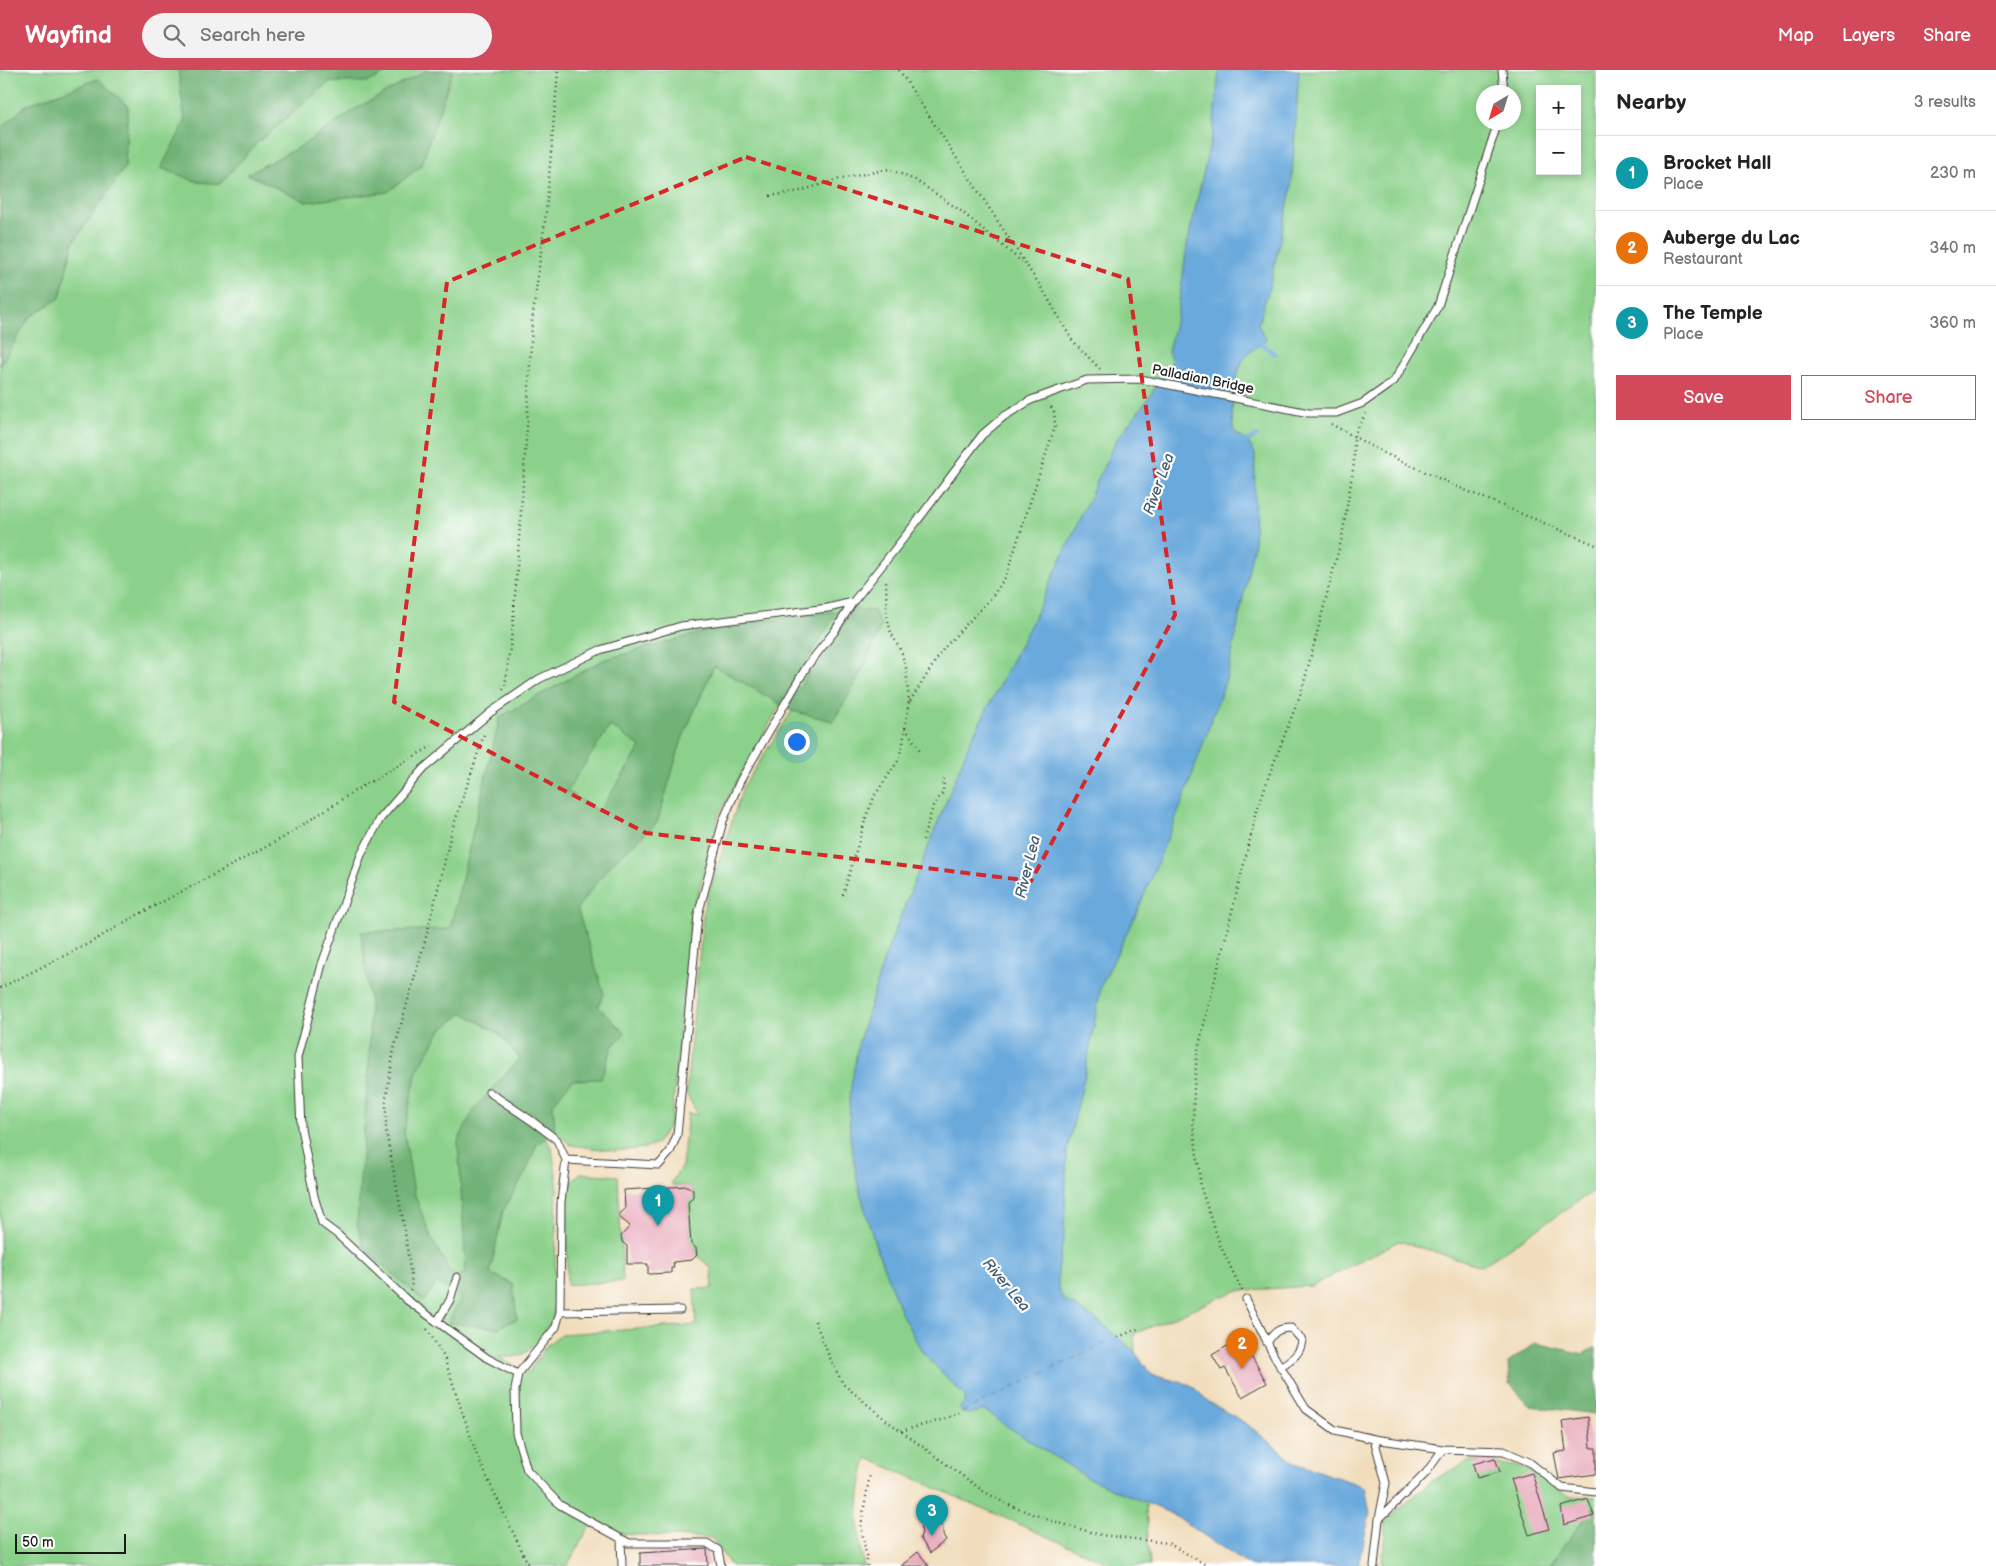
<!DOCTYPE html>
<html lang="en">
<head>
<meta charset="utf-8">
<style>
  :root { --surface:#fff; --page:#f2f2f2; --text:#222; --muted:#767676; --line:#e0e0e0; --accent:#d1495b }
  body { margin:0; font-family:"Balsamiq Sans",sans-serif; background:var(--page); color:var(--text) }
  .controls { position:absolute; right:15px; top:15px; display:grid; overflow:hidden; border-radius:0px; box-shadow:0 2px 8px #0003 }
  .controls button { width:45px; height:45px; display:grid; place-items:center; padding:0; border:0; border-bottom:1px solid var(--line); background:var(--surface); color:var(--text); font:25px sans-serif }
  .compass { position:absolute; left:1476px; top:15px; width:45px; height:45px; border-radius:50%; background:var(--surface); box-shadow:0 2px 8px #0003; rotate:218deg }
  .scale { position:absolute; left:15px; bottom:12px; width:111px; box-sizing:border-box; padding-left:5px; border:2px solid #1c1c1c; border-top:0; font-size:14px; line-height:18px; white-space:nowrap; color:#1c1c1c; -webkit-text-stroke:4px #fff; paint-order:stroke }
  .you { position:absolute; left:796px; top:671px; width:18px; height:18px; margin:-12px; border:4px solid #fff; border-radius:50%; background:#1a73e8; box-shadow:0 0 0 8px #1a73e833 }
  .badge { display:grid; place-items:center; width:32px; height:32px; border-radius:50%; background:var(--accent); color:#fff; font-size:16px; font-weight:700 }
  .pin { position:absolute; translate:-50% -41px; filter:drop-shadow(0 1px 2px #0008) }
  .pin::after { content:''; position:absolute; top:26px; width:18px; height:15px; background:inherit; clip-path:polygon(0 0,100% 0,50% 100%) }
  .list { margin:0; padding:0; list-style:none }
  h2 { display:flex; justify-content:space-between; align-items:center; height:65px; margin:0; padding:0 20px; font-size:21px }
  h2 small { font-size:16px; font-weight:400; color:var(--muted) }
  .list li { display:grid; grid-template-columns:32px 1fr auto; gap:15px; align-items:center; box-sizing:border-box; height:75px; padding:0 20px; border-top:1px solid var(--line) }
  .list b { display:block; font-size:19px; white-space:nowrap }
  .list p { margin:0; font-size:16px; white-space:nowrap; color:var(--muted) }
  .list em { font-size:16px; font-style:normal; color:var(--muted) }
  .actions { display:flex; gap:10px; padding:15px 20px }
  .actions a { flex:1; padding:11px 0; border:1px solid var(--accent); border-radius:0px; text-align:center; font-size:18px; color:var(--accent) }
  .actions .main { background:var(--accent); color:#fff }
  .icon { flex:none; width:28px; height:28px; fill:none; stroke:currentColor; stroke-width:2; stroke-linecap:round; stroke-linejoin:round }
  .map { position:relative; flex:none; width:1596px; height:1496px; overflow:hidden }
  header { display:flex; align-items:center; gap:30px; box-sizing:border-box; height:70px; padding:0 25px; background:var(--accent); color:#fff }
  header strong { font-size:24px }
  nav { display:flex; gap:28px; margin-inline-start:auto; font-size:18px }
  .search { width:350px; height:45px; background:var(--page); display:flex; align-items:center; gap:12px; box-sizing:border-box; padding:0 18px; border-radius:28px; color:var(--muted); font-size:19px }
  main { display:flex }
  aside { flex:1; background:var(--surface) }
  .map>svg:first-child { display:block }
</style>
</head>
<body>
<header>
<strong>Wayfind</strong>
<div class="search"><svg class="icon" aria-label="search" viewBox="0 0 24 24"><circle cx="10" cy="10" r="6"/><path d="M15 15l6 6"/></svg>Search here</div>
<nav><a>Map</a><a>Layers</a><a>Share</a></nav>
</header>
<main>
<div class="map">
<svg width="1596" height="1496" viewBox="0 0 1596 1496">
  <rect width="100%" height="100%" fill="#fff"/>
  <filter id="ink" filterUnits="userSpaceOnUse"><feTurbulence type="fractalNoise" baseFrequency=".02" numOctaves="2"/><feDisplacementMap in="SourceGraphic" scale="10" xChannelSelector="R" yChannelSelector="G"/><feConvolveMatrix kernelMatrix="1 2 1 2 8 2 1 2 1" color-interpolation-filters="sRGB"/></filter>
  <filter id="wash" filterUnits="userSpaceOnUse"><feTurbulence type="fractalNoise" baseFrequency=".0096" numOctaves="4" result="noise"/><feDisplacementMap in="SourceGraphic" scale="20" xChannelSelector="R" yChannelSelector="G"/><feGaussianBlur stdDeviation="1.12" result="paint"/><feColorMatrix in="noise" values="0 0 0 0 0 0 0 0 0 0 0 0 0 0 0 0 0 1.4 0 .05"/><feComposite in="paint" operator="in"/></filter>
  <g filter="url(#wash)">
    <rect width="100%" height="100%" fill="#f1ddbc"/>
    <path fill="#8cd18b" stroke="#547654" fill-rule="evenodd" d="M0,0h1596v1119l-114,77 -83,-25 -87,45 -77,5 -101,43 16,232h-35l-248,-108c-10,38 -11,70 -3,108h-133l-19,-28 -89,-4 -29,-15 -27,47h-567zM1540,19h37v82h-37zM1484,22h30v30h-30zM780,635l12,6 -49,76 -39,120 -18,186 12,22 -10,-2 -6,53 -10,15v4l15,1 6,4v8l-5,4 3,42 5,4 2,8 13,12 2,20 -19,1 2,36 -135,9 -14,11 -19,28 -30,-16c8,0 20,1 27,-4 12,-8 22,-24 29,-37l3,-135 -5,-32 -6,-11 9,-6 16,13 44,6 30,-3 12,-5 14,-20 21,-206 27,-103z
      M581,1103l37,3 5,105 -56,4v-91l5,-13z
      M1470,1391l53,6 46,29 27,1v69h-214l4,-45 45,-40z"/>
    <path fill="#71b377" stroke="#46684a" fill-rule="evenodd" d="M178,0h213l-22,12h-40l-73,62 -36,40 -22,-2 -37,-14 24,-46z
      M427,0h26l-32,96 -33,26 -81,10 -60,-28 56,-29 54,-37z
      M98,9l30,27 -3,61 -52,76 -13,55 -30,19 -30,49v-236l26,-25z
      M854,539l20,2 7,14c-12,35 -28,65 -48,96l-41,-10 -5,-3 25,-41z
      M838,541l-58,93 -66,-38 -32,73 -25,84 -46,41 -34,44 27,86 -6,12 27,27 -13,14 -11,32 -29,1 -19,24 2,27 -18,13 -11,28 -23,39 -13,62 23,11 4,35 -19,9 -50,-5 13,-26 -24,-15 -13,19 -59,-51 -8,-26 12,-161 1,-58 -9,-73 89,-3 50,-212 103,-57 122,-34zM610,656l31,21 -42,65 -32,-21zM463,943l34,19 23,26 -45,50 -17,33 8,131 -9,5 -7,-5 -19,-35 -17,-44 -10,-62 13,-60 24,-41z
      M1535,1273l49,11 12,-7v67l-66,-8 -20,-22 -2,-21z
      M1592,1438h4v58h-47z"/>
    <path fill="#69a9dc" stroke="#42627c" d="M1219,0h80l-8,120 -20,91 -13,44 8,14c-6,7 -16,11 -21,18 -12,19 -14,50 -12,72l3,5 11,7 8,12 -1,90 -26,130 -44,125 -47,114 -36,74 -17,93 -17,71 -3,85 -6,35v18l5,11 38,24 33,28 18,24 39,10 18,17 38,22 48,39 70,24 5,26 -12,53h-108l-78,-52 -84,-36 -86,-55 -17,-13 -16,4 -7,-2 -2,-4 5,-7v-5l-42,-43 -21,-38 -26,-68 -18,-62 -8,-48 -1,-38 9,-54 27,-89 84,-212 66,-128 81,-176 30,-38 26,-41 -4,-9 10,-41 9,-66 26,-114z"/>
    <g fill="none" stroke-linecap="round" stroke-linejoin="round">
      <path stroke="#69a9dc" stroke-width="4.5" d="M1258,271l17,13
        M1243,373l14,-7"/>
      <path stroke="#3f5b72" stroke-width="1" stroke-dasharray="6 5" stroke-linecap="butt" d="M962,1342l156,-75"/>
    </g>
    <g id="blocks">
      <path fill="#e8aabc" d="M687,1116l6,4v8l-5,4 3,42 5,4 1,7 -5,5 -19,2 1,6h-3v5l-23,1v-10h-21v-18l-5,-4 -1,-6 9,-10 -12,-10 7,-7 -1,-19z
        M1241,1268l26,45 -25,14 -17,-29 -4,2 -9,-15z
        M1588,1347l3,31h5v26l-37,5 -5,-26 12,-2 -4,-30z
        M1495,1388l5,14 -23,6 -4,-14z
        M1532,1403l17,56 -20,6 -18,-56z
        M1588,1429l6,17 -30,9 -3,-18z
        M930,1450l5,3h4l4,5v7l3,5 -16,13 -10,-15 2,-6 -2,-5z
        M707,1479l1,17h-68v-13z
        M918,1482l11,14h-28z"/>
    </g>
  </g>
  <g filter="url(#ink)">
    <use href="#blocks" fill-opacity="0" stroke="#3c3934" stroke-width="1"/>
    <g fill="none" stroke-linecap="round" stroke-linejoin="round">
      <defs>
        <path id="lane" d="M1502,0l2,22
          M489,1022l43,29 25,19 9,20
          M1246,1229l28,57 32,53 29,21 39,9
          M560,1242l120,-2
          M437,1252l13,-22 7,-23
          M1267,1273c7,-11 11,-15 24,-15l11,12c-1,14 -10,19 -22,27
          M518,1304l38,-47 4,-15 1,-110 5,-42 93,5 11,-13 7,-17 21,-220 25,-94 17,-40 67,-115 27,-34 19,-30 65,-82 64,-85 21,-18 28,-17 56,-20 53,-1 169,34h27l27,-10 31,-22 44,-75 60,-184
          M1379,1449l7,-36 -12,-44 69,10
          M621,1469l1,27
          M721,1496l-3,-16 -11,-7h-78l-69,-38 -33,-35 -11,-37 -1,-43 3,-16 -31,-16 -80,-58 -69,-65 -16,-12 -8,-27 -13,-68 -3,-71 24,-93 39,-109 19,-36 43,-50 68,-57 48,-33 61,-29 81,-24 147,-18 25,-6
          M1374,1496l5,-47 47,-46 17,-24 61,2 25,11 33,26 34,4"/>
      </defs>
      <use href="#lane" stroke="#3c3934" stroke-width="9"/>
      <path stroke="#3c3934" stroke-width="2.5" stroke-dasharray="1 4" stroke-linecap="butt" d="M899,0l147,225 26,45 28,29
        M770,126l30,-5 35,-11 54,-11 26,11 46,31 61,51
        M1331,354l53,29 74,34 138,58
        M503,620l2,-4 8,-62 14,-197 5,-105 14,-109 12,-143
        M910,631l34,-53 48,-51 14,-21 49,-150 -1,-14 -4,-8
        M905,658l16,24
        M923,770l10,-34 10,-14 1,-13
        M843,825l24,-81 8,-19 23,-34 5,-18 6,-41 -3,-34 -5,-17 -10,-18 -4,-17 -1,-38
        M0,918l88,-44 42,-25 151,-80 75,-49 76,-44
        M410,1220l2,-7 -8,-57 -18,-95v-33l8,-49 33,-115 25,-104 33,-98
        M1242,1221l-22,-46 -19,-57 -8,-65 1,-35 3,-34 10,-42 50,-201 11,-33 34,-88 40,-153 12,-74v-28l12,-22
        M815,1251l14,35 14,28 43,36 97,71 26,14 40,15 52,15 67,8 40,23
        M427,1259l17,28 33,99 52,110
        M1118,1267l22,-9
        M901,1361l40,-11 21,-8
        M868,1496l-7,-41 9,-51"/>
      <use href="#lane" stroke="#fff" stroke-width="7"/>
    </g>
  </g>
  <path fill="none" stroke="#d62828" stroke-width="4" stroke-dasharray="10 6" stroke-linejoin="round" d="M746,87l382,122 47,336 -144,266 -385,-48 -252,-131 53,-420z"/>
  <g text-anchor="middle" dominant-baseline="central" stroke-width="4.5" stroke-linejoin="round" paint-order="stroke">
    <g font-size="14" fill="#1c1c1c" stroke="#fff">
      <text transform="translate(1203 309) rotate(11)">Palladian Bridge</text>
    </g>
    <g font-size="15" font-style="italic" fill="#3f5b72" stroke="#fff">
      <text transform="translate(1159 414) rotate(-70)">River Lea</text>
      <text transform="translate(1028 797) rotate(-76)">River Lea</text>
      <text transform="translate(1006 1215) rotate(50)">River Lea</text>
    </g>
  </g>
</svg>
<div class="controls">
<button>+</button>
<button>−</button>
</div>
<svg class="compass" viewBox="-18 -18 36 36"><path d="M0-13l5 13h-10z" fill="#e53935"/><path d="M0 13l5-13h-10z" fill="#767676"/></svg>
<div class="scale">50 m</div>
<div class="you"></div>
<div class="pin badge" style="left:658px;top:1156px;background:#0f9aa8">1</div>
<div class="pin badge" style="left:1242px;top:1299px;background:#e8710a">2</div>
<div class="pin badge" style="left:932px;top:1466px;background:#0f9aa8">3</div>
</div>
<aside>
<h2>Nearby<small>3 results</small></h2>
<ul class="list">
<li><span class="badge" style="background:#0f9aa8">1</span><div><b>Brocket Hall</b><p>Place</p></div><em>230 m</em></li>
<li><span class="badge" style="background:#e8710a">2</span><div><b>Auberge du Lac</b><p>Restaurant</p></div><em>340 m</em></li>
<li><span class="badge" style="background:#0f9aa8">3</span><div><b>The Temple</b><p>Place</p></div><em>360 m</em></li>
</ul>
<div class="actions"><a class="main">Save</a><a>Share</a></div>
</aside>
</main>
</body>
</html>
